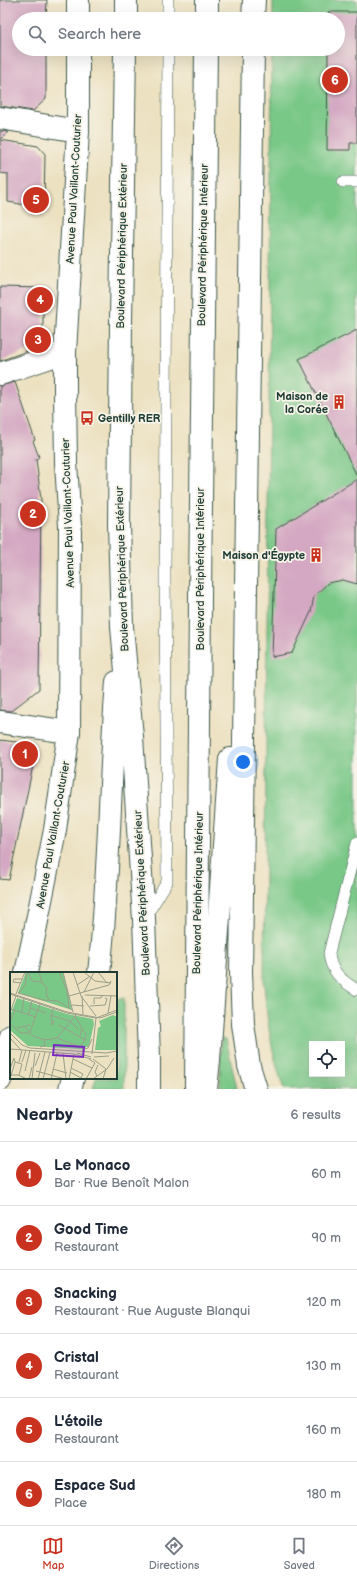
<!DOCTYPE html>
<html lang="en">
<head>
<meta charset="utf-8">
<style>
  :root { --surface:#fff; --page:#f2f2f3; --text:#1f2937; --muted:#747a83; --line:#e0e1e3; --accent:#c8321e }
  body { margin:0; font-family:"Balsamiq Sans",sans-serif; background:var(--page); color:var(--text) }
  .controls { position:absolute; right:12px; bottom:12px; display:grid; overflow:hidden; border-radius:0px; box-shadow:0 4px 16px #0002 }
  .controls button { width:36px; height:36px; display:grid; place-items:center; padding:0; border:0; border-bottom:1px solid var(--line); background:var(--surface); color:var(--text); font:20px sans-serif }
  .you { position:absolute; left:243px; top:762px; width:14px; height:14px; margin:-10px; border:3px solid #fff; border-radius:50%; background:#1a73e8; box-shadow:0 0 0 6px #1a73e833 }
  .badge { display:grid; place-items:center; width:26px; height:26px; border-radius:50%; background:var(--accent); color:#fff; font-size:13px; font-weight:700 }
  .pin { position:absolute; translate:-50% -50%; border:2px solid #fff; box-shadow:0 1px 4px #0006 }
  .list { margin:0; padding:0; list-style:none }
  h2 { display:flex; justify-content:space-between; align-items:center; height:52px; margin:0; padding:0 16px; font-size:17px }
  h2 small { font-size:13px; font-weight:400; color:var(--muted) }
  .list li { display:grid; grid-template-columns:26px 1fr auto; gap:12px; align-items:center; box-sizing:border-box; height:64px; padding:0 16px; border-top:1px solid var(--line) }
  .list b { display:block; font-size:15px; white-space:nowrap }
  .list p { margin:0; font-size:13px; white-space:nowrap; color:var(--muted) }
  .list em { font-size:13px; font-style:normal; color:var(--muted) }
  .icon { flex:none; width:22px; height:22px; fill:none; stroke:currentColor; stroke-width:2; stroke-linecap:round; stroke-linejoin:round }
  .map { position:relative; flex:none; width:357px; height:1089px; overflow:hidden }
  .search { position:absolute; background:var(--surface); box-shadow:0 4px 16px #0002; left:12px; right:12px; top:12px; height:44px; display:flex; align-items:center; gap:10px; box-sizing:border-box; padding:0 14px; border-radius:22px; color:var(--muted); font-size:15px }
  .sheet { height:436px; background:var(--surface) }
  nav { display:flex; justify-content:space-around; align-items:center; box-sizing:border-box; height:56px; border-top:1px solid var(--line); background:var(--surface); font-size:11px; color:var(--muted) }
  nav a { display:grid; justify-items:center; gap:2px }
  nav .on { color:var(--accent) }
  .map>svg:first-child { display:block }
</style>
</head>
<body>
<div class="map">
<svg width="357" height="1089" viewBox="0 0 357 1089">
  <rect width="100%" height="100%" fill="#f7f3e8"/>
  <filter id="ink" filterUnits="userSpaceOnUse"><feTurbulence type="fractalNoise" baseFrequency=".025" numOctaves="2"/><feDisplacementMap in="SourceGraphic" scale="8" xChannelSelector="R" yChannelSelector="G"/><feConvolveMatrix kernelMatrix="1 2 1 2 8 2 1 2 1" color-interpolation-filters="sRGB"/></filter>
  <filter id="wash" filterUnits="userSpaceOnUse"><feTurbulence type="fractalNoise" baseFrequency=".012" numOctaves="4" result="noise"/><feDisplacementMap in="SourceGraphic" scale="16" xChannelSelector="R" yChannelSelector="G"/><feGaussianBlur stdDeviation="0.9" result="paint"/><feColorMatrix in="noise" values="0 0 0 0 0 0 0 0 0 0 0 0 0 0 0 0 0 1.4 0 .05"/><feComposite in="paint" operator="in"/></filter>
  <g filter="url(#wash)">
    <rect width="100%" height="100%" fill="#ece1c1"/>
    <path fill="#7ac888" stroke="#4c825e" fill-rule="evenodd" d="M273,0h84v1089h-73c-13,-36 -17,-68 -20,-106l8,-934h66v-30h-65zM312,1044h30v30h-30z
      M119,998h5v91h-31l3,-11h20v-71z
      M221,1038l5,1 11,50h-17z"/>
    <g id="blocks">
      <path fill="#d4a8c2" d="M0,0h47l-1,19h-27v30h27v50l-13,12 -33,-5z
        M328,12h29v131h-7v7h-23l1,-101h10v-30h-10z
        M0,131l9,1 -9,8 38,6 7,8 -1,54 -36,-6v-28l-8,-1z
        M0,287l43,1v49l-8,11 -35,13z
        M357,330v146l-58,-117z
        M15,382l20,58 -2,1 6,16 -3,2 5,41 -2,189 -28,22 -11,-1v-324z
        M357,479v105l-14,-4 -15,3 -14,13 -3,16 -19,41 -20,4 4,-128z
        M0,740l25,3 10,13 -26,124 -9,-1z"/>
    </g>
  </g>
  <g filter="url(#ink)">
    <use href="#blocks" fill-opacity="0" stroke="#3e5649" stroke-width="1"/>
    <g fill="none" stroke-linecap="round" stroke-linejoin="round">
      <defs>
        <path id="service" d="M168,19v-19
          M343,182h14
          M357,843l-28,110c1,18 13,28 28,37
          M146,916l21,-34 -2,-308 3,-525"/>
        <path id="minor" d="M0,118l78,13
          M0,374l65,-22
          M0,722l69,10"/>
        <path id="secondary" d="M78,19v-19
          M26,973l9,-42 20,-101 14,-98 1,-206 -4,-63 -1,-72v-39l13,-221v-82
          M0,1080l11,-44"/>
        <path id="trunk" d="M126,19v-19
          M207,19v-19
          M125,49l-4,273 -2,202 3,103 10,110 12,182 5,138v32
          M99,973c11,-97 10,-194 18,-291
          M70,1089l3,-11
          M196,1089c4,-347 4,-693 10,-1040"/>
        <path id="motorway" d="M253,19l1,-19
          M253,49l-12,923 2,52 6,42 7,23
          M206,1089l3,-29 21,-301"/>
      </defs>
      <use href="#service" stroke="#3e5649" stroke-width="12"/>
      <use href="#minor" stroke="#3e5649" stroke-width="24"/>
      <use href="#secondary" stroke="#3e5649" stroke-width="24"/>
      <use href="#trunk" stroke="#3e5649" stroke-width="24"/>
      <use href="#motorway" stroke="#3e5649" stroke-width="24"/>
      <use href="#service" stroke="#fff" stroke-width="11"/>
      <use href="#minor" stroke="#fff" stroke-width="22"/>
      <use href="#secondary" stroke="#fff" stroke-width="22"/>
      <use href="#trunk" stroke="#fff" stroke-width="22"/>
      <use href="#motorway" stroke="#fff" stroke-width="22"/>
    </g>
  </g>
  <defs>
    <symbol id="building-bare" viewBox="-9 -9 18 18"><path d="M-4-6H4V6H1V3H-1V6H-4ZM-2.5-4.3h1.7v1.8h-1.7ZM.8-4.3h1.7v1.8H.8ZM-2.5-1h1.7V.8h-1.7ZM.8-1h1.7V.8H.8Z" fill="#c8321e" stroke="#f7f3e8" stroke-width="2.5" paint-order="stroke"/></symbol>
    <symbol id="bus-bare" viewBox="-9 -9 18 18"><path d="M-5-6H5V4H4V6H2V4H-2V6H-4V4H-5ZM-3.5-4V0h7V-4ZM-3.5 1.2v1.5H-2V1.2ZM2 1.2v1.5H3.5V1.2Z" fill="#c8321e" stroke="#f7f3e8" stroke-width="2.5" paint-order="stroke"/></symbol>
  </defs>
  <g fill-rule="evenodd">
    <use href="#building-bare" x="329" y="392" width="20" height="20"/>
    <use href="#bus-bare" x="77" y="408" width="20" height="20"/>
    <use href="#building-bare" x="306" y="545" width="20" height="20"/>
  </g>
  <g text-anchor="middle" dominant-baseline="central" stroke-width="3.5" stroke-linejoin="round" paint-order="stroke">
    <g font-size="11" fill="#1f3d34" stroke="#f7f3e8">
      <text transform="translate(74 189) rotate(-87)">Avenue Paul Vaillant-Couturier</text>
      <text transform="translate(203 245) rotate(-89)">Boulevard Périphérique Intérieur</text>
      <text transform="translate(122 246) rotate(-89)">Boulevard Périphérique Extérieur</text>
      <text transform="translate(68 513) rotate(-92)">Avenue Paul Vaillant-Couturier</text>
      <text transform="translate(122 569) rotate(-92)">Boulevard Périphérique Extérieur</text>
      <text transform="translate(200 569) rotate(-90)">Boulevard Périphérique Intérieur</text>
      <text transform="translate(53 835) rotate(-80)">Avenue Paul Vaillant-Couturier</text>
      <text transform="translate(142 893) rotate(-93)">Boulevard Périphérique Extérieur</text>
      <text transform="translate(198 893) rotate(-89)">Boulevard Périphérique Intérieur</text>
    </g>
    <g font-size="11" font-weight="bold" fill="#1f3d34" stroke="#f7f3e8" text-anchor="end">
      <text x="328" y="396">Maison de<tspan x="328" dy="13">la Corée</tspan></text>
      <text x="98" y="418" text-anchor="start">Gentilly RER</text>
      <text x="305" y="555">Maison d'Égypte</text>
    </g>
  </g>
  <g transform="translate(10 972)">
    <rect width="107" height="107" fill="#ece1c1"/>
    <path d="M16,0h37l9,38 -54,-17zM7,26l50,16 26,5 1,5 -5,22 -7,3 -54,-3 -18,-16v-14zM103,43l4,2v33h-22l3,-22 3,-2 -2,-5z" fill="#7ac888"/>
    <path fill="none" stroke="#9a9f89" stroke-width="1" d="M18,0l4,9 10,1M29,0l3,10 5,6 -1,6 3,6M49,0l8,19 2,16M53,0l10,40M63,0l8,24 15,20M74,0l11,9 16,2M88,0l9,11M11,11l-8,-1 1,-3h8M67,13l12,-8M74,20l10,-20M0,21l57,19 33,6 17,-6M8,21l25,7 15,1 14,9M9,21l6,-8 2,-13M0,22l57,19 29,5 21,-8M6,22l9,-22M75,23l32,1M59,24l40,-11 2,-4M72,24l1,18M84,32v-6h7l1,-2M62,33l12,1M80,34l15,-1 2,-6 -2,-1M20,36l16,5M1,37l25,8M12,40l2,-14M0,41l6,-17M98,41l3,-17M18,43l4,-14M40,43l20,6 8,8M65,44l7,12 -2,8M42,48l-1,5 3,-2 -3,-5 2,-9M0,50l5,-12M0,52l11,9h8M49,53l26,15 1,-6 -4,-4M14,54l9,10 12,4 12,-2 23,9 5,-7M7,56l13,-3M20,60l10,-28M0,61l12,12 8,3 76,5 11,-2M0,66l11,12M47,66l19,-23M30,75l5,-1 -1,-7M0,77l64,5 17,5M72,78l6,-2 4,-9M53,81l3,26M67,81l14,4M82,82l4,-36M84,85l15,-1M63,87l19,9M83,87l13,10 -3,10M5,90l7,2 -3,11M9,90l3,-12M12,90l4,-12M25,94l5,-13M61,96l12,6 -2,4M0,97l4,-11 1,4M43,97l14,4M15,99l5,-21M26,99l29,8M60,100l11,6M0,103h8l7,3M1,104l4,-14M87,104l-2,-4 3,-7M19,107l3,-12M22,107l3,-26M28,107l7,-27M33,107l7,-27M41,107l6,-26M59,107l5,-25M76,107l9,-16 -6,-4M83,107l14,-10 7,-11"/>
    <path fill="#7b2cbf" fill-opacity="0.15" stroke="#7b2cbf" stroke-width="2" d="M44,73l30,2 -1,10 -30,-2z"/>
    <rect width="107" height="107" fill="none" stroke="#1f3d34" stroke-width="2"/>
  </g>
</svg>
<div class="controls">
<button><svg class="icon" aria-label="locate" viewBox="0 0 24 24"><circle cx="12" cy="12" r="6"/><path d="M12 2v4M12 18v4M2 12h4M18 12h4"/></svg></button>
</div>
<div class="you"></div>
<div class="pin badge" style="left:25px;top:754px">1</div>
<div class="pin badge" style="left:33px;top:514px">2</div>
<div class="pin badge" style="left:38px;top:340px">3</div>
<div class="pin badge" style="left:40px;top:300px">4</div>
<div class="pin badge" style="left:36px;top:200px">5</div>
<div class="pin badge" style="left:335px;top:80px">6</div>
<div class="search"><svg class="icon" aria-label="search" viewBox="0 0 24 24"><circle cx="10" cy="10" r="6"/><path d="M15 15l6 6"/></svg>Search here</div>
</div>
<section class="sheet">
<h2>Nearby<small>6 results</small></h2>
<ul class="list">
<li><span class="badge">1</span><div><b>Le Monaco</b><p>Bar · Rue Benoît Malon</p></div><em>60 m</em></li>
<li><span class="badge">2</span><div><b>Good Time</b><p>Restaurant</p></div><em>90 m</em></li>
<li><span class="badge">3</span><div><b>Snacking</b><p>Restaurant · Rue Auguste Blanqui</p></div><em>120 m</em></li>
<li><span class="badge">4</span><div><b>Cristal</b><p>Restaurant</p></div><em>130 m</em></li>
<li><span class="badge">5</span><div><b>L'étoile</b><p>Restaurant</p></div><em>160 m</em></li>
<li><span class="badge">6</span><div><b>Espace Sud</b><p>Place</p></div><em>180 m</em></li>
</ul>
</section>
<nav>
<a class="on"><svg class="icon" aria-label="map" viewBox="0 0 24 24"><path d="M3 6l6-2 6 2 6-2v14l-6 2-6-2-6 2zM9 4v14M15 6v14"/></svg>Map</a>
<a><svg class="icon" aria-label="directions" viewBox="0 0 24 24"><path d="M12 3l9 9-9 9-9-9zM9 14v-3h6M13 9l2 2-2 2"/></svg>Directions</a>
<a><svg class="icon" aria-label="saved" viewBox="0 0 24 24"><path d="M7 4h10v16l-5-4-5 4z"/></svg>Saved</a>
</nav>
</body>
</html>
